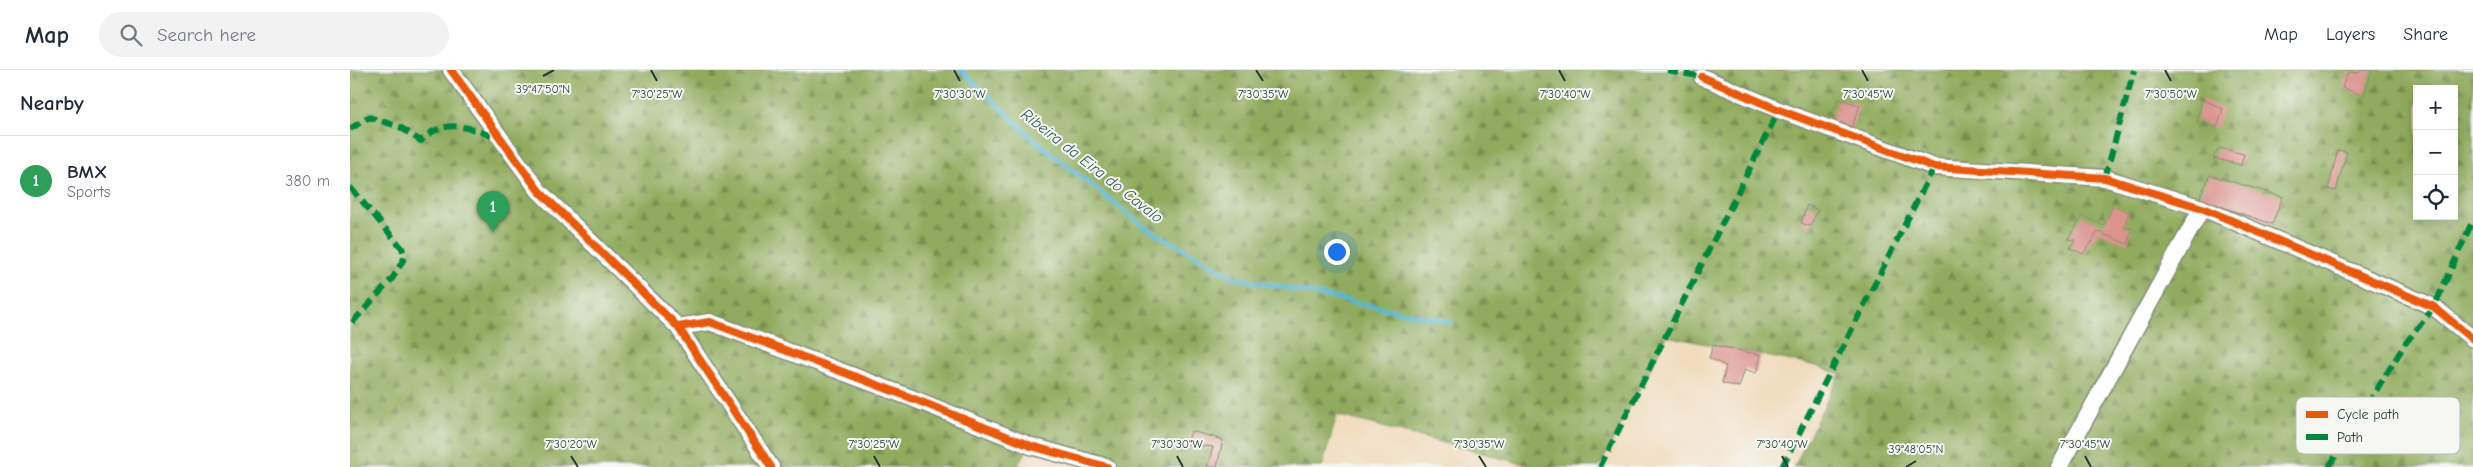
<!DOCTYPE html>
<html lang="en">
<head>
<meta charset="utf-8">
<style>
  :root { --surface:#fff; --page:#f2f2f3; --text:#1f2937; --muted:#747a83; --line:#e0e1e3; --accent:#b5179e }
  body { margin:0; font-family:"Comic Neue",sans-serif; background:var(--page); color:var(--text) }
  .controls { position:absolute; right:15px; top:15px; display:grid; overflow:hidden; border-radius:0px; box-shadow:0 2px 12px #0003 }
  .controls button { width:45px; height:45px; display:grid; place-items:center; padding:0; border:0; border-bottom:1px solid var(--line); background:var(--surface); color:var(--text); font:25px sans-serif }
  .you { position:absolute; left:986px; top:181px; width:18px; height:18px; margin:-12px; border:4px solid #fff; border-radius:50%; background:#1a73e8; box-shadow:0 0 0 8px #1a73e833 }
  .badge { display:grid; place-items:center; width:32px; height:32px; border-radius:50%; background:var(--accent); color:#fff; font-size:16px; font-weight:700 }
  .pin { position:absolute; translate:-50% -41px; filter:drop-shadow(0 1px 2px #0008) }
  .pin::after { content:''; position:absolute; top:26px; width:18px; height:15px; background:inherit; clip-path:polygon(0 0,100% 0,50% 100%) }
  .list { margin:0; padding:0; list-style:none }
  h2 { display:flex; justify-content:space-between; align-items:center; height:65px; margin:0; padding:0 20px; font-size:21px }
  h2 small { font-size:16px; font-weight:400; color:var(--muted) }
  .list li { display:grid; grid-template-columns:32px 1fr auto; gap:15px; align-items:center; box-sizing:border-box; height:90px; padding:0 20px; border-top:1px solid var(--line) }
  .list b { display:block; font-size:19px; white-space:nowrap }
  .list p { margin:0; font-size:16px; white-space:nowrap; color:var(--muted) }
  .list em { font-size:16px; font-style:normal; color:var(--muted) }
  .icon { flex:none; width:28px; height:28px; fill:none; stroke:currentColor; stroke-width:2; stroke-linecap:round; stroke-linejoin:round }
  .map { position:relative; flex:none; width:2123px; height:397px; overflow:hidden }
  header { display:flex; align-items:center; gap:30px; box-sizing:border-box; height:70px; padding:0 25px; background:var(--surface); border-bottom:1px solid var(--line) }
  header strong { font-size:24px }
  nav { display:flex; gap:28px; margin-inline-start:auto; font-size:18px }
  .search { width:350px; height:45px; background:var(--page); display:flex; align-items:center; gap:12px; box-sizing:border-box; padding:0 18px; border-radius:28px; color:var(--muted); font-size:19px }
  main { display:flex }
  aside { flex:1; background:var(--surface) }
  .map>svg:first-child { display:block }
</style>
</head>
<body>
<header>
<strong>Map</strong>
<div class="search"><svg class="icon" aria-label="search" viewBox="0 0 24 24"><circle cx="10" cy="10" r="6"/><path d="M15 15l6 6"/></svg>Search here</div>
<nav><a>Map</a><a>Layers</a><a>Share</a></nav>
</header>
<main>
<aside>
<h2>Nearby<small></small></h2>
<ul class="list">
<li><span class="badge" style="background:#2e9e5b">1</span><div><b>BMX</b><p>Sports</p></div><em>380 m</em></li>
</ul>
</aside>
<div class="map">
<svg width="2123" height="397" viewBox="0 0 2123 397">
  <defs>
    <pattern id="forest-firs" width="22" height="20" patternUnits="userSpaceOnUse" patternTransform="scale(1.25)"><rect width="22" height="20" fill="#90ab5d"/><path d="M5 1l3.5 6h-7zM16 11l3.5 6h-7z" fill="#758c4e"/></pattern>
  </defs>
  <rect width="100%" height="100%" fill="#f6f6f2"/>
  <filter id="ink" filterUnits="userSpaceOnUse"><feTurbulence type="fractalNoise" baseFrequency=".02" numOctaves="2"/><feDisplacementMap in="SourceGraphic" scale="10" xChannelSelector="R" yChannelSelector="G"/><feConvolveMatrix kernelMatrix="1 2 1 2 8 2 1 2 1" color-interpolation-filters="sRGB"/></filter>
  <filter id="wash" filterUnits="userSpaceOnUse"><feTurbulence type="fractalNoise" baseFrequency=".0096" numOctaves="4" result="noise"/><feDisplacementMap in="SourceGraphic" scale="20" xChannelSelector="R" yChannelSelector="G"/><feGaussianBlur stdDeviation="1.12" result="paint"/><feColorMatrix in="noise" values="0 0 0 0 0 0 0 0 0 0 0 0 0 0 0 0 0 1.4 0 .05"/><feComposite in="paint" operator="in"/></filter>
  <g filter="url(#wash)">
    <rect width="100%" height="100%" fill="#f1dbbc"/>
    <path fill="url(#forest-firs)" stroke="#587448" fill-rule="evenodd" d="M0,0h2123v397h-679l46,-93 -24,-8 -149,-30 -68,131h-64l-198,-52 -15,52h-216l-75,-21 -11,14 -2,7h-668zM2067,19h37v127h-37z"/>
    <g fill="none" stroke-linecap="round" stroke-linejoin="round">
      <path stroke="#54b7d3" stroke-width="4.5" d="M611,0l71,68 111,88 90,51 218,45"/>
    </g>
    <g id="blocks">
      <path fill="#dc938e" d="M2010,0h12l-8,26 -22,-9 6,-15 11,1z
        M1489,29l21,6 -9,24 -22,-8z
        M1852,29l21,10 -6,19 -20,-7z
        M1869,78l25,6 -3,11 -28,-7z
        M1988,80l9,2 -11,39 -8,-2z
        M1860,105l73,22 -11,27 -73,-25z
        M1457,135l11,5 -8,16 -9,-3z
        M1763,136l16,6 -5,15 8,2 -4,15 -30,-12 -15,22 -13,-6 5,-8 -7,-1 14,-23 22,10z
        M1363,275l48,10 -5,18 -11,-4 -6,18 -17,-4 4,-17 -17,-8z
        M841,361l32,9 -6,27h-10l6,-20 -26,-3z"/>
    </g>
  </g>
  <g filter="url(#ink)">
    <use href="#blocks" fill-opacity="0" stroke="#888c78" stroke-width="1"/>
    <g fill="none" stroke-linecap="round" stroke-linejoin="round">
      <defs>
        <path id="minor" d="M101,0l88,121 139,136 93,140
          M1352,7l77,33 155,57 171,11 97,30 232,99 39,32
          M328,257l32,-5 199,75 122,49 76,21
          M1709,397l143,-259"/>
      </defs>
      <use href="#minor" stroke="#888c78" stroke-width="19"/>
      <use href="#minor" stroke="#fff" stroke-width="16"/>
      <path stroke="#00873e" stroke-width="6" stroke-dasharray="12 6" stroke-linecap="butt" d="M1317,0l35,7
        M0,59l19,-12 31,10 21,14c22,-24 51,-14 77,-2
        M1755,108l29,-108
        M0,117l52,61 3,9 -13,22 -42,46
        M1250,397l179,-357
        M1432,397l152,-300
        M1979,397l76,-123 29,-37 39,-87"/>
      <defs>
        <path id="cycleway" d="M101,0l88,121 139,136 93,140
          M1352,7l77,33 155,57 171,11 97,30 232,99 39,32
          M328,257l32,-5 199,75 122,49 76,21"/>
      </defs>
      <use href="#cycleway" stroke="#f6f6f2" stroke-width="11"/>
      <use href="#cycleway" stroke="#e8590c" stroke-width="8"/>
    </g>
  </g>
  <path fill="none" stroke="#1f3d34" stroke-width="2" d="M301,0l6,11M604,0l6,11M906,0l7,11M1209,0l6,11M1512,0l6,11M1815,0l6,11M193,6l11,-6M221,386l7,11M524,386l6,11M827,386l6,11M1129,386l7,11M1432,386l6,11M1735,386l6,11M1556,397l10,-6"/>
  <g text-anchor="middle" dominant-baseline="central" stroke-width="4" stroke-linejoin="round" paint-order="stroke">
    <g font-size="16" font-style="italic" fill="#2c5c5c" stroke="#f6f6f2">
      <text transform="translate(742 96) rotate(38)">Ribeira da Eira do Cavalo</text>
    </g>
  </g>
  <rect x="1946" y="327" width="164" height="57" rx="8" fill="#f6f6f2" stroke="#b6beb9" stroke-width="1"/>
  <rect x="1956" y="341" width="22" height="7" fill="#e8590c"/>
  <rect x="1956" y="364" width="22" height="6" fill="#00873e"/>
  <g font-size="14" fill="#1f3d34">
    <text x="1987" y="349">Cycle path</text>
    <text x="1987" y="372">Path</text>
  </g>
  <g font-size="12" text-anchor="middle" fill="#1f3d34" stroke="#f6f6f2" stroke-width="4" stroke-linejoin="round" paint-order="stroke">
    <text x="193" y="23">39°47'50"N</text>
    <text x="913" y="28">7°30'35"W</text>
    <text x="1215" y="28">7°30'40"W</text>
    <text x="1518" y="28">7°30'45"W</text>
    <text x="307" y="28">7°30'25"W</text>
    <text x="610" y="28">7°30'30"W</text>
    <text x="1821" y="28">7°30'50"W</text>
    <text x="221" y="378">7°30'20"W</text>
    <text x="524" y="378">7°30'25"W</text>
    <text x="827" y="378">7°30'30"W</text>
    <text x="1129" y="378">7°30'35"W</text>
    <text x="1432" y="378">7°30'40"W</text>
    <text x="1735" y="378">7°30'45"W</text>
    <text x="1566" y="383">39°48'05"N</text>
  </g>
</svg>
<div class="controls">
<button>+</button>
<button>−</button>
<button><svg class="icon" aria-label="locate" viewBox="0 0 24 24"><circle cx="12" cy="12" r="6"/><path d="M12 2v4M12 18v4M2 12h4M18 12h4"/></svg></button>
</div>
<div class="you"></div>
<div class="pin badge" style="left:143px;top:162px;background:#2e9e5b">1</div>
</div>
</main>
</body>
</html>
